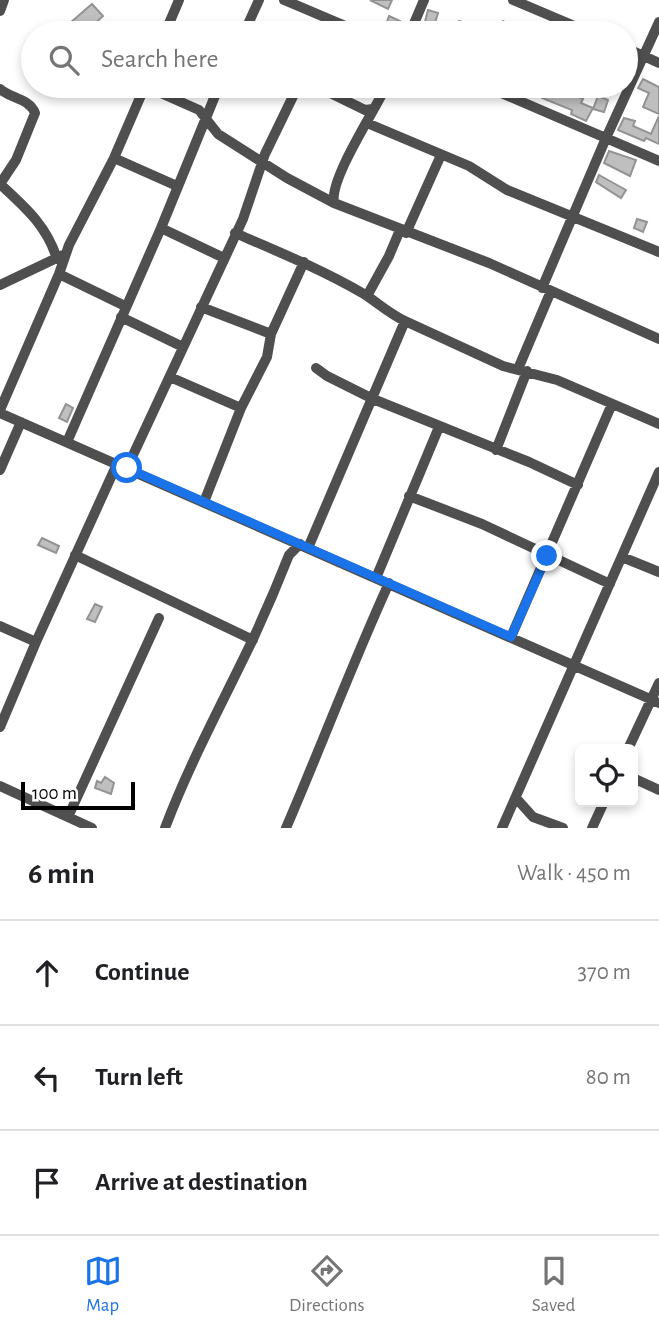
<!DOCTYPE html>
<html lang="en">
<head>
<meta charset="utf-8">
<style>
  :root { --surface:#fff; --page:#f6f6f6; --text:#202124; --muted:#757577; --line:#e0e0e0; --accent:#1a73e8 }
  body { margin:0; font-family:"Alegreya Sans",sans-serif; background:var(--page); color:var(--text) }
  .controls { position:absolute; right:21px; bottom:21px; display:grid; overflow:hidden; border-radius:10px; box-shadow:0 4px 10px #0003 }
  .controls button { width:63px; height:63px; display:grid; place-items:center; padding:0; border:0; border-bottom:2px solid var(--line); background:var(--surface); color:var(--text); font:35px sans-serif }
  .scale { position:absolute; left:21px; bottom:18px; width:114px; box-sizing:border-box; padding-left:7px; border:4px solid #000; border-top:0; font-size:19px; line-height:24px; white-space:nowrap; color:#000; -webkit-text-stroke:5px #fff; paint-order:stroke }
  .stop { position:absolute; width:21px; height:21px; margin:-16px; border:5px solid #1a73e8; border-radius:50%; background:#fff }
  .stop.end { background:#1a73e8; border-color:#fff; box-shadow:0 2px 7px #0008 }
  .list { margin:0; padding:0; list-style:none }
  h2 { display:flex; justify-content:space-between; align-items:center; height:91px; margin:0; padding:0 28px; font-size:30px }
  h2 small { font-size:23px; font-weight:400; color:var(--muted) }
  .list li { display:grid; grid-template-columns:46px 1fr auto; gap:21px; align-items:center; box-sizing:border-box; height:105px; padding:0 28px; border-top:2px solid var(--line) }
  .list b { display:block; font-size:26px; white-space:nowrap }
  .list em { font-size:23px; font-style:normal; color:var(--muted) }
  .icon { flex:none; width:38px; height:38px; fill:none; stroke:currentColor; stroke-width:2; stroke-linecap:round; stroke-linejoin:round }
  .map { position:relative; flex:none; width:659px; height:828px; overflow:hidden }
  .search { position:absolute; background:var(--surface); box-shadow:0 4px 10px #0003; left:21px; right:21px; top:21px; height:77px; display:flex; align-items:center; gap:18px; box-sizing:border-box; padding:0 24px; border-radius:38px; color:var(--muted); font-size:26px }
  .sheet { height:406px; background:var(--surface) }
  nav { display:flex; justify-content:space-around; align-items:center; box-sizing:border-box; height:98px; border-top:2px solid var(--line); background:var(--surface); font-size:19px; color:var(--muted) }
  nav a { display:grid; justify-items:center; gap:4px }
  nav .on { color:var(--accent) }
  .map>svg:first-child { display:block }
</style>
</head>
<body>
<div class="map">
<svg width="659" height="828" viewBox="0 0 659 828">
  <rect width="100%" height="100%" fill="#fff"/>
  <path fill="#bfbfbf" stroke="#939393" stroke-width="2" d="M370,0h22l-4,9z
    M92,4l11,12 -18,17h-5l-10,-10z
    M428,10l10,3 -3,10 9,3 -3,7h-19z
    M389,16l11,5 -5,12 -11,-3z
    M459,21l21,7 2,-5 16,9 5,-11 10,5 -3,7h-47l-8,-3z
    M643,79l16,8v27l-16,-7 6,-14 -11,-5z
    M545,89l17,6 2,-6 19,10 -2,4 12,5 -7,13 -15,-7 1,-4 -30,-12z
    M598,96l10,4 -4,12 -11,-3z
    M659,116v28l-13,-6 -2,3 -26,-11 6,-12 11,3 -2,5 18,8z
    M609,151l27,9 -6,16 -26,-13z
    M599,175l27,15 -5,8 -25,-16z
    M637,219l10,3 -4,10 -9,-4z
    M66,404l7,4 -6,14 -8,-4z
    M42,538l17,8 -3,7 -18,-8z
    M95,604l7,3 -7,15 -8,-3z
    M105,777l9,6 -3,11 -16,-6 2,-7 4,2z"/>
  <g fill="none" stroke-linecap="round" stroke-linejoin="round">
    <path stroke="#4f4f4f" stroke-width="10" d="M284,0l78,33
      M513,0l78,33
      M0,11l4,-11
      M165,33l14,-33
      M244,33l15,-33
      M320,33l6,-15
      M410,33l14,-33
      M626,48l33,15
      M145,86l54,24 19,24 69,44 47,25 155,60 170,76
      M316,86l49,24 8,-1
      M485,86l174,75
      M0,89c11,10 29,9 35,24l-19,47 -16,24c25,23 47,42 57,75
      M367,123l102,43 38,24 152,62
      M114,158l63,28
      M334,203c-5,-24 41,-92 52,-117
      M161,228l63,30
      M235,233c44,19 88,37 129,61 14,9 26,20 41,27
      M406,233l35,-78
      M59,274l66,32
      M0,285l63,-30
      M542,288l64,-150 53,-116
      M367,296l22,-40 11,-26
      M201,307l70,27
      M121,317l62,30
      M316,368l11,8 46,23 156,63 49,23
      M518,369l33,-78
      M170,377l71,31
      M0,410l59,-136 10,-29 45,-87 31,-72
      M0,413l659,290
      M67,442l94,-214 58,-142
      M496,450l31,-79
      M127,468l116,-249 22,-65 33,-68
      M0,470l21,-48
      M409,496l73,28 128,60
      M204,502l37,-94 26,-51 4,-23 33,-72
      M308,548l97,-227 98,45 54,14 102,44
      M75,555l178,85
      M622,557l37,15
      M376,578l63,-151
      M0,626l36,16
      M511,637l101,-233
      M0,727l36,-85 81,-178
      M628,749l31,-66
      M633,778l26,12
      M0,786l92,42
      M516,798l17,19 30,11
      M68,817l91,-199
      M165,828c25,-66 58,-126 88,-189 13,-28 25,-56 36,-84l11,-11
      M286,828c35,-81 66,-164 103,-245
      M502,828l157,-356
      M592,828l12,-26"/>
  </g>
  <g fill="none" stroke-linecap="round" stroke-linejoin="round">
    <path stroke="#1a73e8" stroke-width="9" d="M127,468l384,169 36,-81"/>
  </g>
</svg>
<div class="controls">
<button><svg class="icon" aria-label="locate" viewBox="0 0 24 24"><circle cx="12" cy="12" r="6"/><path d="M12 2v4M12 18v4M2 12h4M18 12h4"/></svg></button>
</div>
<div class="scale">100 m</div>
<div class="stop" style="left:127px;top:468px"></div>
<div class="stop end" style="left:547px;top:556px"></div>
<div class="search"><svg class="icon" aria-label="search" viewBox="0 0 24 24"><circle cx="10" cy="10" r="6"/><path d="M15 15l6 6"/></svg>Search here</div>
</div>
<section class="sheet">
<h2>6 min<small>Walk · 450 m</small></h2>
<ul class="list">
<li><svg class="icon" aria-label="ahead" viewBox="0 0 24 24"><path d="M12 20V5M6 11l6-6 6 6"/></svg><div><b>Continue</b></div><em>370 m</em></li>
<li><svg class="icon" aria-label="left" viewBox="0 0 24 24"><path d="M17 20v-9H6M10 6l-5 5 5 5"/></svg><div><b>Turn left</b></div><em>80 m</em></li>
<li><svg class="icon" aria-label="arrive" viewBox="0 0 24 24"><path d="M6 21V4h12l-3 4 3 4H6"/></svg><div><b>Arrive at destination</b></div></li>
</ul>
</section>
<nav>
<a class="on"><svg class="icon" aria-label="map" viewBox="0 0 24 24"><path d="M3 6l6-2 6 2 6-2v14l-6 2-6-2-6 2zM9 4v14M15 6v14"/></svg>Map</a>
<a><svg class="icon" aria-label="directions" viewBox="0 0 24 24"><path d="M12 3l9 9-9 9-9-9zM9 14v-3h6M13 9l2 2-2 2"/></svg>Directions</a>
<a><svg class="icon" aria-label="saved" viewBox="0 0 24 24"><path d="M7 4h10v16l-5-4-5 4z"/></svg>Saved</a>
</nav>
</body>
</html>
